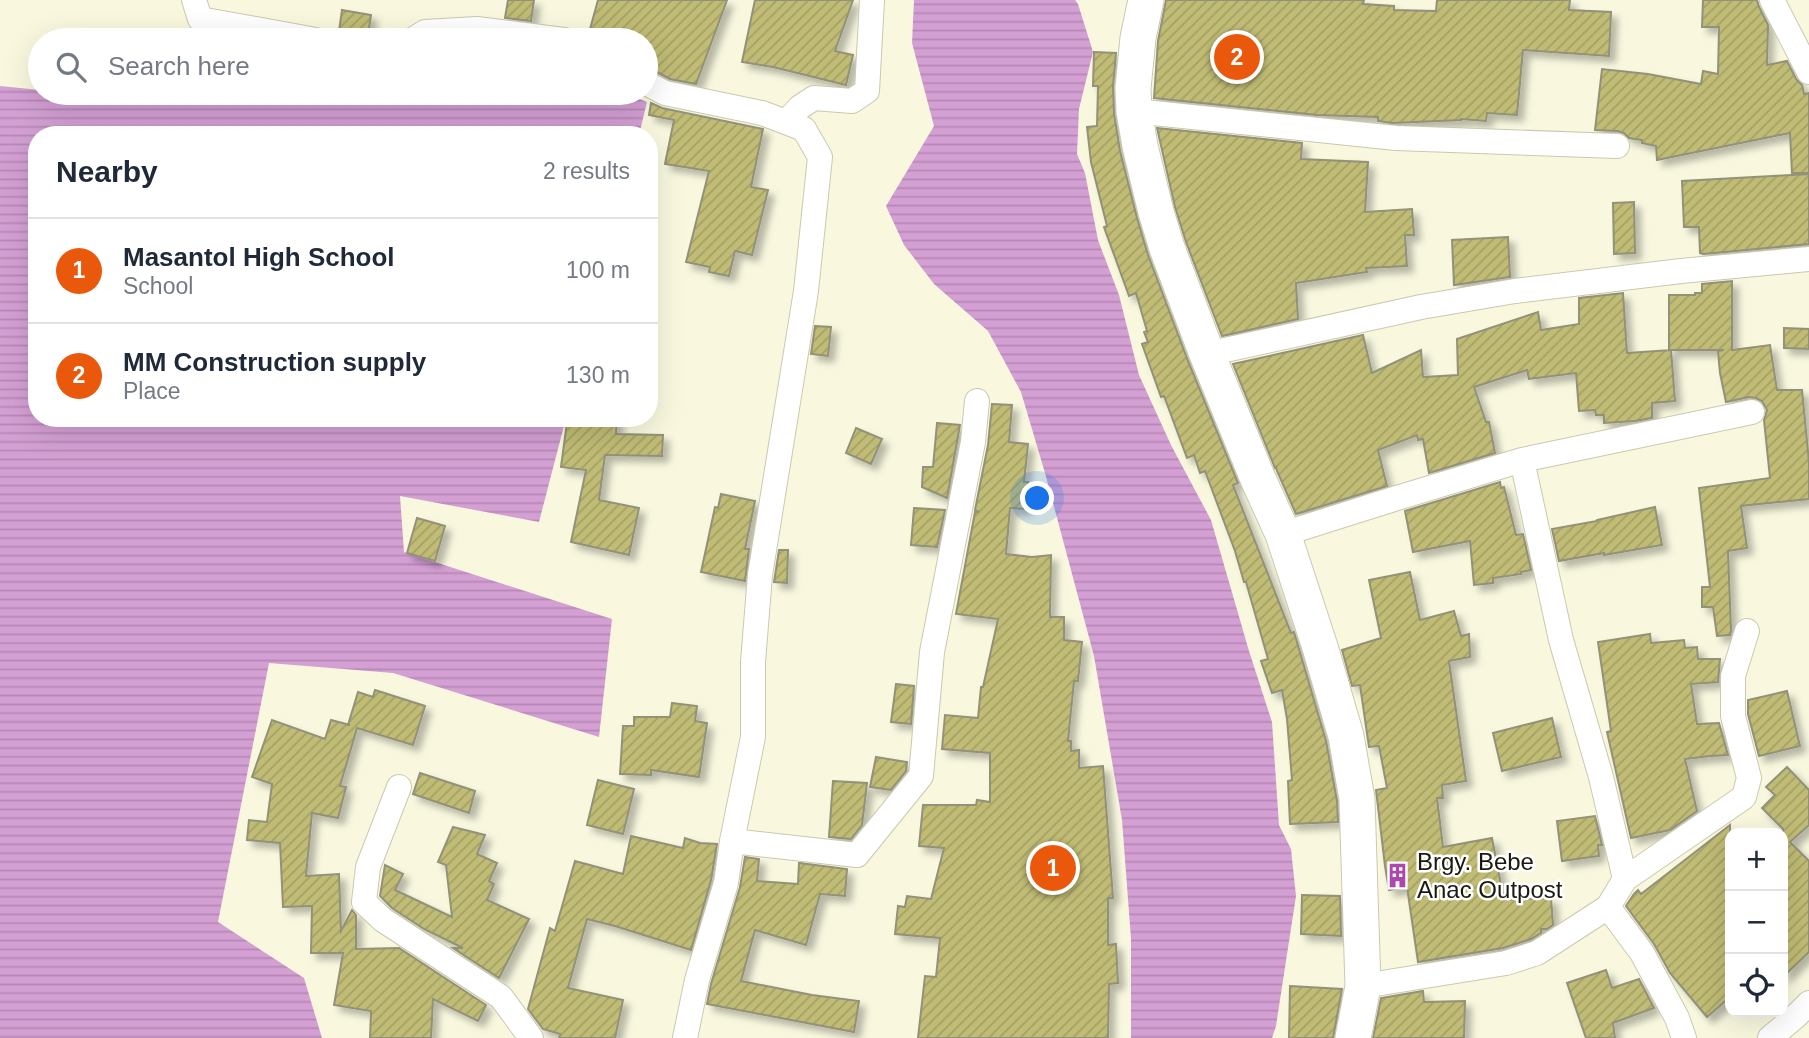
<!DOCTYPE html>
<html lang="en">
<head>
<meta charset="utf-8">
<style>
  :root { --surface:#fff; --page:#f2f2f3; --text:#1f2937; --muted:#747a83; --line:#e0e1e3; --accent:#ea580c }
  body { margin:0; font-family:Helvetica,sans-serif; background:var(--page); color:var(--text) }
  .controls { position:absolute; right:21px; bottom:21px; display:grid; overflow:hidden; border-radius:14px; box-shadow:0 7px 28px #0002 }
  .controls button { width:63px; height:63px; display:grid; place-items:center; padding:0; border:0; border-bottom:2px solid var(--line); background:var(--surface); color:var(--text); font:35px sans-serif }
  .you { position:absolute; left:1038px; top:499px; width:24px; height:24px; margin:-18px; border:5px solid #fff; border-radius:50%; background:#1a73e8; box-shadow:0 0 0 10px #1a73e833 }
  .badge { display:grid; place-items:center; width:46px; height:46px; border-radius:50%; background:var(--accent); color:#fff; font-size:23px; font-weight:700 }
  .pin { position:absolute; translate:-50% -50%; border:4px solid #fff; box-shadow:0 2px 7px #0006 }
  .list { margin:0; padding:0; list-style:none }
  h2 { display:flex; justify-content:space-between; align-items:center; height:91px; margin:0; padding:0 28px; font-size:30px }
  h2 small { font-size:23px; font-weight:400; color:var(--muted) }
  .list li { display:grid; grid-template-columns:46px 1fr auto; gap:21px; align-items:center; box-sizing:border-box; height:105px; padding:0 28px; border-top:2px solid var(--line) }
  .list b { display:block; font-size:26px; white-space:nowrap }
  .list p { margin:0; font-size:23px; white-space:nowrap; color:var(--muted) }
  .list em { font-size:23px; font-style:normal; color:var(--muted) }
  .icon { flex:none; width:38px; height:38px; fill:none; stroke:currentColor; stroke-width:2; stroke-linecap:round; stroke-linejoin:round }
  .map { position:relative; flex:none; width:1809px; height:1038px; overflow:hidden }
  .search { position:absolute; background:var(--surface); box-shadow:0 7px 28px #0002; left:28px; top:28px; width:630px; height:77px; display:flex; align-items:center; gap:18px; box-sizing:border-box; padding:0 24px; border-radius:38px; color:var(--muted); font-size:26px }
  .panel { position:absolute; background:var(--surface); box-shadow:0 7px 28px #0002; left:28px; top:126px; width:630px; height:301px; border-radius:28px }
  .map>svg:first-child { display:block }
</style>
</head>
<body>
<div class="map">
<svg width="1809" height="1038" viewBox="0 0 1809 1038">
  <defs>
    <pattern id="water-rules" width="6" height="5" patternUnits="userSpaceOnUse" patternTransform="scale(1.75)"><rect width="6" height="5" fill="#d4a0d4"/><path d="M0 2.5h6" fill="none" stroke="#b589b5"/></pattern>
    <pattern id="building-hatch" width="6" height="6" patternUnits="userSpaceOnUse" patternTransform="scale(1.75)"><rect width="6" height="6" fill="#c0bc75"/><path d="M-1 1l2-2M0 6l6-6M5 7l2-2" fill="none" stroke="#a4a164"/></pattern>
    <filter id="shadow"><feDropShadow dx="6" dy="6" stdDeviation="3.5" flood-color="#0004"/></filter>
  </defs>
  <rect width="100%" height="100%" fill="#f9f8df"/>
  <path fill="url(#water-rules)" d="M914,0h161l3,4 15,48 -14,57 -2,45 8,19 13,67 21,55 20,80 32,70 40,75 38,131 23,71 7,103 12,24 5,47 -20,130 -4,12h-141v-99l-9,-119 -28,-164 -49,-183 -24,-81 -33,-61 -54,-47 -30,-39 -18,-39 48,-80 -22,-83z
    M0,86l40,4v3h306l54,7 6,-7h219l22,9 -8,33h-602v283h529l-27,104 -139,-26 4,56 208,67 -13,118 -206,-64 -124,-10 -51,259 86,56 18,60h-322z"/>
  <path fill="url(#building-hatch)" stroke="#92917a" stroke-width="2" filter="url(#shadow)" d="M508,0h26l-3,21 -26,-3z
    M598,0h129l-31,84 -26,-5 -17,-9 -7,-2v-28h-20l-17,-5 -2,5h-20z
    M755,0h98l-18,51 18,4 -7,30 -73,-18 -31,-5z
    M1166,0h198l-1,4 31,2v4l42,1 1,-11h133l-1,10 42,2 -2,44 -86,-6 -6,65 -30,-2 -1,8 -25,-2v1l-69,3 -14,-2v-4l-61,-2 -163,-17 4,-57z
    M1703,0h54l2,7 9,18 -1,40 20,-4 9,18 6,6 2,9 5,-1v80h-17l-2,-40 -133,27 -1,-14 -14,-3v-3l-13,-2 -5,-5 -6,-2 -23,-1 7,-61 46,5 53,10 2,-13 15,3 1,-47h-17z
    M342,10l29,5 -3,20 -29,-4z
    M1094,52l22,1 -3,33 1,28 6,37 17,67 11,37 40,106 50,122 -5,2 58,148 3,-1 32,109 11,60 1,21 -48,2 -2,-43 4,-1 -5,-61 -5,-29 -10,3 -11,-32 7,-2 -22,-77h-2l-9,-31 -30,-80 -5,2 -6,-18 -7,3 -23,-62 -3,1 -19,-53 6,-2 -4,-10 3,-1 -11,-38 -7,3 -25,-69 3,-1 -16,-64 -4,-35 10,-1 1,-40h-5z
    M651,103l11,5 101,21 -12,58 17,3 -16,65 -17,-4 -6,25 -20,-4 1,-5 -24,-5 23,-91 -44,-7 9,-44 -25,-5z
    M1157,128l145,15 -1,16 67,3 -3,50 47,-3 2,26h-9l2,31 -41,2 1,4 -71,11 2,36 -76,17 -36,-94 -11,-35z
    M1809,174v70l-106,10 -3,-1 -1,-26h-15l-2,-46z
    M1634,202l1,51 -21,1 -1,-51z
    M1508,237l2,40 -56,8 -2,-45z
    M1732,281v69l38,-5 7,45h25l7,72v37l-68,7 6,42 -19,3 3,80 -1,4 -13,1 -4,-29h-11v-20h8l-11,-99 71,-10 -6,-58 3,-10 -5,-9 -6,-3 -7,-1 -23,5 -6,-29 -2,-22 6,-1h-55v-55h26v-2h7v-9z
    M1623,293l4,60 44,-3 4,51 -23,2v15l-17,3 -31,2v-8h-8l-1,-5 -16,1 -3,-38 -47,6 -2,-9 -53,17 12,35h3l6,31 -66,20 -6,-34 -5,1 -1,-5 -39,15 9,36 -91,28 -19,-43 -1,-4 -1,1 -42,-104 130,-29 9,38 49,-23 2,27 35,-2 -1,-36 81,-27 3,18 38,-6v-26z
    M815,326l16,1 -3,29 -17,-2z
    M1784,328l25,1v20l-25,-1z
    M992,404l20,1 -3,37 19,2 -4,38h4l-3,27 -15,-1 -4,46 26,3 19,-2 -1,62h14v23l18,2 -4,39h-4l-6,60h3v10l8,-1v18l24,-2 10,132h-5v47l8,-1 2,39 -9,1 -1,54h-190l7,-62 11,1 4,-39 -45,-4 3,-28 7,1 2,-11 24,3 13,-51 -25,-2 4,-41h53l1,-5 13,2v-49l-48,-4 3,-34 33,3 3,-31h2l15,-68 -42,-5 19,-102h4l-4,-2 13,-65z
    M582,418h35l-1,16 47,1 -1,21 -57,-1 -6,45 40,8 -10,47 -58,-13 15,-72 -25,-3 6,-45 14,2z
    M937,423l23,2 -13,73 -25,-11 1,-20h10z
    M856,428l26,11 -11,25 -25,-11z
    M1500,482l1,6 3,-1 12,48 7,-1 8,36 -10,2v2l-28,4v5l-19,2 -4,-44 -57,11 -8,-41z
    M721,494l34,7 -10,48h4l-4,32 -44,-9 14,-65 3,1z
    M1655,507l7,38 -58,10v-2l-45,8 -7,-32 45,-8v-1z
    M914,508l31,2 -8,37 -26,-2z
    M417,518l28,8 -10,35 -28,-8z
    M779,550h9l-1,33 -13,-1z
    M1410,572l10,48 34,-9 7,25 8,-2 1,23 -21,4 17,120 -24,4 1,13h-6l6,49 49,-9 12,62 47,-2 2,27 -6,4h-6v4l-10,6 -28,9 -85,14 -11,-75 -18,3 -4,-24 -9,-76 11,-2 -8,-42 -10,1 -9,-62 -8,1 -10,-36 39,-12 -12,-58z
    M1650,634l1,9 33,-3 1,8 12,-1 1,12h22l-2,23 -27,2 6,40 22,-1 9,32 -18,1 -25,3 12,52 -27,19 -39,8 -24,-106 4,-1 -13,-89z
    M896,684l18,2 -3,38 -20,-2z
    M375,690l50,16 -12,39 -56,-17 -17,58 6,1 -8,31 -26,-5 -6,63 33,-2 2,57 11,-21 4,5v34l43,-1 87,57 -8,16 -45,-22 -2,39h-61l1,-27 -37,-6 9,-52h-32l1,-47 -29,1 -3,-64 -33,-3 2,-20 18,2 5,-38 -20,-7 20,-57 53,19 6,-19 19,5h-2l10,-33 15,5z
    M1787,691l13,55 -41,10 -11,-42v-14z
    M672,703l25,3 -2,15 12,2 -8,54 -48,-7v5l-31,-1 3,-48h11v-9h36z
    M1552,718l9,39 -59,14 -9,-38z
    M876,757l31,5 -1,9 -15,19 -21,-3z
    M1787,767l22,23v35l-19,17 19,19v91l-26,25v-148l-21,-21 13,-13 -9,-8z
    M420,773l55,18 -6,22 -56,-19z
    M598,780l36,9 -11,45 -36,-9z
    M833,781l34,2 -5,42 -11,14 -22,-2z
    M1595,816l7,29h-4l1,11 -37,5 -5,-40z
    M1730,825v172l-23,20 -37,-44 -16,-29 -28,-38 8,-12 4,-4 3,4z
    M453,827l32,8 -8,19 20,9 -8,18 5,3 -7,16 42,19 -30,59 -46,-30h10l-39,-19 -32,-21 -12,-12 5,-31 18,9 -8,16 57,27 -6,-52 -8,-3z
    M631,836l52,12 2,-10 15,5 17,1 -6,36 -20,70 -76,-24 -28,-7 -19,69 55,12 -8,38h-56l1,-4 -17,-5 -15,-20 22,-81 5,3 20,-70 48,13z
    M745,857l14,2 -2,22 41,3 1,-21 48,6 -2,27 -25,-2 -14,51 -51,-15 -14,51 71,14 47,6 -5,31 -147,-28 4,-20 29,-97z
    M1302,895l38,1 1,40 -40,-2z
    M1606,970l6,18 27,-9 15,29 -41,15 2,15h-29l-19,-55z
    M1290,986l52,3 -9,49h-44z
    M1423,991l1,11 41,-1 -1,37h-91l8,-40z"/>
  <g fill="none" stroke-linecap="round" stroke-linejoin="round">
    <defs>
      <path id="street" d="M194,0l6,19 116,21
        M1772,0l37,72
        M412,40l13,-8 52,-3 87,11
        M646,83l19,10 97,20 42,16 16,28 -14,134 -46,284 -7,87v75l-21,104 -6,42 -29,97 -12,58
        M1134,111l262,27 221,8
        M786,122l14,-15 14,-9 38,3 15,-10 5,-91
        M1207,354l214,-47 94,-16 166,-20 128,-12
        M1522,460l39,180 40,137 24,102
        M1283,534l114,-36 125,-38 230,-48
        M399,787l-31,80 -4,35 19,18 118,77 30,41
        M732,841l125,14 64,-79 11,-124 41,-210 4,-41
        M1608,907l34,46 35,65 7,20
        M1363,986l143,-23 31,-10 71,-46 17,-28 119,-82 5,-19 -16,-62v-40l14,-45
        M1770,1038l26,-22 13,-13"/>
      <path id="secondary" d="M1146,0l-8,38 -5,50 1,23 6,35 16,66 11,36 40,106 51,125 25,55 37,113 26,89 11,63 6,187 -10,52"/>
    </defs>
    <use href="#street" stroke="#cac9b0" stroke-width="26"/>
    <use href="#secondary" stroke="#cac9b0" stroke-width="37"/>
    <use href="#street" stroke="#fff" stroke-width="24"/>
    <use href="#secondary" stroke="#fff" stroke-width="35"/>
  </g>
  <defs>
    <symbol id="building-bare" viewBox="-9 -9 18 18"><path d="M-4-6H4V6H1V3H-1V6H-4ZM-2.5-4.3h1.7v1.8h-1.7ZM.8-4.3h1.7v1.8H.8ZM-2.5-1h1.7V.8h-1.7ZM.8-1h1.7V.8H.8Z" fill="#ab48ae" stroke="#fff" stroke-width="2.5" paint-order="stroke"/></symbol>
  </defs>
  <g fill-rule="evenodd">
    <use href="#building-bare" x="1380" y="858" width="35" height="35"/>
  </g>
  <g text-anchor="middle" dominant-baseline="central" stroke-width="5" stroke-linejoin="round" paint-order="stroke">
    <g font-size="24" fill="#191910" stroke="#fff" text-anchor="start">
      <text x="1417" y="861">Brgy. Bebe<tspan x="1417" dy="28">Anac Outpost</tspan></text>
    </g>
  </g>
</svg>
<div class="controls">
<button>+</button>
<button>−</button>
<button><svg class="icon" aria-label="locate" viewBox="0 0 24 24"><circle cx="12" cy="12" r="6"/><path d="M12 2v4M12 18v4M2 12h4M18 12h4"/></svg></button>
</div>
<div class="you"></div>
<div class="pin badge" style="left:1053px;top:868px">1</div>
<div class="pin badge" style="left:1237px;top:57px">2</div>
<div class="search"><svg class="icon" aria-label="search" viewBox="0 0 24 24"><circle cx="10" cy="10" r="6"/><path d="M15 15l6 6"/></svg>Search here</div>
<section class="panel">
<h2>Nearby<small>2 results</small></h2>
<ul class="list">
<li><span class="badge">1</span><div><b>Masantol High School</b><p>School</p></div><em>100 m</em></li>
<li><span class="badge">2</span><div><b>MM Construction supply</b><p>Place</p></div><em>130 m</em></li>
</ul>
</section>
</div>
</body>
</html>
